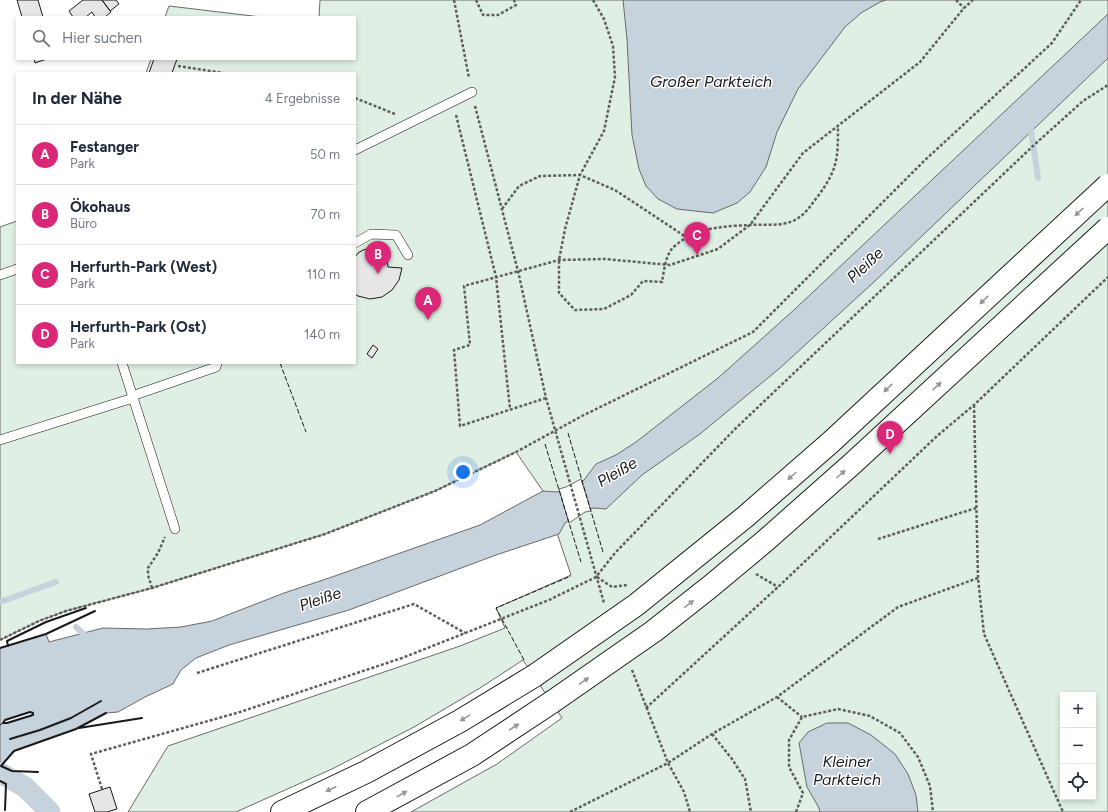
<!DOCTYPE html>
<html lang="de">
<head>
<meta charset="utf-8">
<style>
  :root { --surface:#fff; --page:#f2f2f3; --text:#1f2937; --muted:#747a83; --line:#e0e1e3; --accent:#db2777 }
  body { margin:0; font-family:Figtree,sans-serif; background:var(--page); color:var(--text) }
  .controls { position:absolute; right:12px; bottom:12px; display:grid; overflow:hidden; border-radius:0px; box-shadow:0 2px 6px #0003 }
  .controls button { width:36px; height:36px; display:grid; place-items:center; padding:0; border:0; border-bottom:1px solid var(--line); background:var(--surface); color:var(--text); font:20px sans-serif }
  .you { position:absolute; left:463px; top:472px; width:14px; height:14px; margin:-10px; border:3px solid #fff; border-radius:50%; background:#1a73e8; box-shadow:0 0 0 6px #1a73e833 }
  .badge { display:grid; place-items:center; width:26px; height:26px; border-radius:50%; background:var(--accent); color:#fff; font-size:13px; font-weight:700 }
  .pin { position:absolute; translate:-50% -33px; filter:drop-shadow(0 1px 2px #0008) }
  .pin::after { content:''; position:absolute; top:21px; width:14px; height:12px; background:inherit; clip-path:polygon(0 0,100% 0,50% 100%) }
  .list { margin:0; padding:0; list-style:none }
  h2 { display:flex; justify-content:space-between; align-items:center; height:52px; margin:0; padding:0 16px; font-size:17px }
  h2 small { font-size:13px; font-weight:400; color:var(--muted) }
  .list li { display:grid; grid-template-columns:26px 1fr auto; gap:12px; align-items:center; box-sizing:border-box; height:60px; padding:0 16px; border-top:1px solid var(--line) }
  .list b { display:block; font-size:15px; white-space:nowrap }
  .list p { margin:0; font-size:13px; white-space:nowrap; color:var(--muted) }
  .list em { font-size:13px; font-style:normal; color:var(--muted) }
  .icon { flex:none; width:22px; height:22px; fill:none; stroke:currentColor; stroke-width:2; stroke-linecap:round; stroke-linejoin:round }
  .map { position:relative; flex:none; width:1108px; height:812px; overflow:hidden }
  .search { position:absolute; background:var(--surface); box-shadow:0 2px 6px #0003; left:16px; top:16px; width:340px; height:44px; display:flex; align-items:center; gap:10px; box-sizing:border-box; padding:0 14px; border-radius:0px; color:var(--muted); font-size:15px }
  .panel { position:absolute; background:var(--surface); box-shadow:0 2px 6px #0003; left:16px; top:72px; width:340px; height:292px; border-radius:0px }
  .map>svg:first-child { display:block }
</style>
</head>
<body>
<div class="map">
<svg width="1108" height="812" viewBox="0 0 1108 812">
  <rect width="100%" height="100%" fill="#fff"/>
  <path fill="#e0efe3" stroke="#6a6a6a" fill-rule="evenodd" d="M320,0h788v812h-697l86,-48 65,-46 -39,-58 -43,28 -66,39 -82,42 -96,43h-108l40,-66 292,-100 45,-18 -9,-20 75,-33 -28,-84 -27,-39 -81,39 -110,43 -173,54 -86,23 -27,10 -39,19v-413l17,-6v142h338v-290h-209l5,-14h204v-42h-36zM1063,695h30v102h-30z
    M169,6l92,11h-96z"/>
  <path fill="#c6d2dc" stroke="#6a6a6a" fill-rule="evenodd" d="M623,0h263l-6,2 -19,11 -16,14 -47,62 -21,43 -11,35 -16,25 -13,11 -24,10 -36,-4 -19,-10 -12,-13 -7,-17 -7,-34 -5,-96z
    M1108,14v44l-233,223 -95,87 -80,66 -58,41 -36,34 -12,-1 -9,2 -20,13 -6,11 -63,21 -147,55 -120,35 -33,13 -15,12 -8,14 -28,13 -27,15 -12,1 -30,16 -62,22 -13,14 6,4 -7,12v-133l46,-14 3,8 54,-14 44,1 34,-2 31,-6 72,-28 45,-15 151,-53 63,-34 13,1 11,-3 17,-9 12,-16 20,-9 20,-13 82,-64 77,-69zM30,712l3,1 -1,2 -25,8h-4l2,-3z
    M827,723h21l23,12 24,19 13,20 8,21 2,17h-98l-1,-4 -12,-21 -8,-44 9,-11z"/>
  <path fill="#fff" stroke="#6a6a6a" d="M581,479l10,32 -6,1 -16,11 -10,-34 7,-2z"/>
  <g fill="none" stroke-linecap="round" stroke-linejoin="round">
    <path stroke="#c6d2dc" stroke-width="6" d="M1030,124l8,54
      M0,602l56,-20
      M76,627l12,11"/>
    <path stroke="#c6d2dc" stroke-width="21" d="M0,773l25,14 25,25"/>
  </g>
  <path fill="#e6e6e6" stroke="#1a1a1a" d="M17,0h21l5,17h-21z
    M83,0h19l9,12 -6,5h-10l-3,-5 -6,5h-13l-4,-6z
    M102,0h14l3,4 -9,7z
    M34,59h13l-12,4z
    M154,59h23l-5,14h-23z
    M371,248l6,2 6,4 4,6 1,7 14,1 -3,12 -7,10 -10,7 -12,2 -12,-3 -3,-2v-37l3,-4 5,-3z
    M373,345l5,4 -6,9 -5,-4z
    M110,787l7,22 -10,3h-12l-6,-18z"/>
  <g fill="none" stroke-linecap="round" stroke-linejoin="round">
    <defs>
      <path id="service" d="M355,150l117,-58
        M355,243l16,-9 25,1 12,20
        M0,275l17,-6
        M122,363l53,166
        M132,396l84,-29 1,-4
        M0,440l133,-42"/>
      <path id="trunk" d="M282,812l84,-40 94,-51 74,-45
        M367,812l105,-57 80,-53"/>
    </defs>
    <use href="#service" stroke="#1a1a1a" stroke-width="10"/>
    <use href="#trunk" stroke="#1a1a1a" stroke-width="24"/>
    <path stroke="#5f5f5f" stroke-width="2.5" stroke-dasharray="3 2" stroke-linecap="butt" d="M454,0l15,78
      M476,0l7,15h15l18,-10 -2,-5
      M593,0l11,19 9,27 2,31 -11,54 -24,44 -15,54 -6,31v33l16,17 29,-1 27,-14 12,-14 19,1c2,-11 3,-23 9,-32 2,-3 6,-6 9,-8 18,-15 48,-16 70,-17 15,-1 31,2 45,-5 10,-5 16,-15 23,-24 20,-27 20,-38 20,-71
      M956,0l8,8
      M178,66l45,7
      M355,98l40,16
      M475,106l43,165 28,127 58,205
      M456,115l40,162 14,132
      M502,209l17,-23 21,-10 40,-1 35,15 71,47
      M546,398l-86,28 -6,-76 16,-5 -6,-59 95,-26 46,-1 65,6 48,-16 32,-24 53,-72 117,-91 44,-54 9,-8
      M974,405l4,173 6,56 79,178
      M878,539l98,-31
      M756,574l22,13
      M597,577l15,10 15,-2
      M152,588l-4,-13v-7l10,-15 7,-16
      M0,640l39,-19 27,-10 86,-23 173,-54 110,-43 81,-39 66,-36 171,-84 171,-171 128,-118 29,-43
      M632,670l36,93 16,29 6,20
      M197,673l217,-69 51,29
      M777,697l25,20
      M646,708l132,-121 159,-151 37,-31 134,-128
      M712,734l20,25 13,20 6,33
      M102,789l-11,-35 149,-42 162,-54 147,-58 47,-23 19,-24 120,-124 299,-284 49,-44 25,-16
      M570,812l98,-49 44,-29 65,-37 121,-90 80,-29
      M796,812l7,-19 -14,-26v-27l13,-23 36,-8 32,7 30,17 18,24 12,29 3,26"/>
    <use href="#service" stroke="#fff" stroke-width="9"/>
    <use href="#trunk" stroke="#fff" stroke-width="22"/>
    <defs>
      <path id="trunk-bridge" d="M534,676l102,-71 109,-88 86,-75 277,-257
        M552,702l102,-71 57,-45 54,-45 87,-77 256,-236"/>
    </defs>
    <use href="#trunk-bridge" stroke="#1a1a1a" stroke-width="24" stroke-linecap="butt"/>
    <use href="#trunk-bridge" stroke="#fff" stroke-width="22"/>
    <path stroke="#1a1a1a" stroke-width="1" stroke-dasharray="5 2" stroke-linecap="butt" d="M280,363l26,69
      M568,433l35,119
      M545,444l36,118
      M524,660l-28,-52 75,-32
      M0,725l3,-2"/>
    <path stroke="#1a1a1a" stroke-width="2" d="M8,646l-1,-5 39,-19 40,-14
      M0,648l46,-14 49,-23
      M30,712l3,1v2l-26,8h-4l2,-3z
      M79,728l63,-10
      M10,739l30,-9 31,-12 30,-17
      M38,772l-26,-1 -11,-5 13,-15 62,-22 30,-16
      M0,781l6,3 -1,26"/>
  </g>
  <defs><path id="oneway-solid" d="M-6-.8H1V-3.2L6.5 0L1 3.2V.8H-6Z"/></defs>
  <g fill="#989898">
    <use href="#oneway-solid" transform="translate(1079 212) rotate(137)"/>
    <use href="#oneway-solid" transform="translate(984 300) rotate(137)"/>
    <use href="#oneway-solid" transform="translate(937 386) rotate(-43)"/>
    <use href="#oneway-solid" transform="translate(888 388) rotate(137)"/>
    <use href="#oneway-solid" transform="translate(841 474) rotate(-41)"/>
    <use href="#oneway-solid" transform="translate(792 476) rotate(138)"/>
    <use href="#oneway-solid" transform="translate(689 604) rotate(-38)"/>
    <use href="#oneway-solid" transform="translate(584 681) rotate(-34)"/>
    <use href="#oneway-solid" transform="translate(465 718) rotate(149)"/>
    <use href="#oneway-solid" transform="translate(514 727) rotate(-33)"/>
    <use href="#oneway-solid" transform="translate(331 789) rotate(155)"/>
    <use href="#oneway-solid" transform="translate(402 794) rotate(-29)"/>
  </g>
  <g text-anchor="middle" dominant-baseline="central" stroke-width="3" stroke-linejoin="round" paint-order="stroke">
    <g font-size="16" font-style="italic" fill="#1a1a1a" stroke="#fff">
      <text x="711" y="81">Großer Parkteich</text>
      <text transform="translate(865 265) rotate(-43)">Pleiße</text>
      <text transform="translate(617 472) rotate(-30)">Pleiße</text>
      <text transform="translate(320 599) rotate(-19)">Pleiße</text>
      <text x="847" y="761">Kleiner<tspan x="847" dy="18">Parkteich</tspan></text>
    </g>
  </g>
</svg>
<div class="controls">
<button>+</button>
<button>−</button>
<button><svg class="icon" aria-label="locate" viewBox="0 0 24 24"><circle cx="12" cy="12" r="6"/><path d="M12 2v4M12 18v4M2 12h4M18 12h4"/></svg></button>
</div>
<div class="you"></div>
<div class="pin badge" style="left:428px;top:320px">A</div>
<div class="pin badge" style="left:378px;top:274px">B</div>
<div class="pin badge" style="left:697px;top:255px">C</div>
<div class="pin badge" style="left:890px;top:454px">D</div>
<div class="search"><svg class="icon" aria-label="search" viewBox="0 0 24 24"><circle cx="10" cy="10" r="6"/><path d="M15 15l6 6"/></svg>Hier suchen</div>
<section class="panel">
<h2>In der Nähe<small>4 Ergebnisse</small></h2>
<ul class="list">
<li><span class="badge">A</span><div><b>Festanger</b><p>Park</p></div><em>50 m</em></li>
<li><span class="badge">B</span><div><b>Ökohaus</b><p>Büro</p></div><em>70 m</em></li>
<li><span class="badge">C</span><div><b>Herfurth-Park (West)</b><p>Park</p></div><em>110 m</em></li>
<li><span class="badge">D</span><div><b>Herfurth-Park (Ost)</b><p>Park</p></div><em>140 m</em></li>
</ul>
</section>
</div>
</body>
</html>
